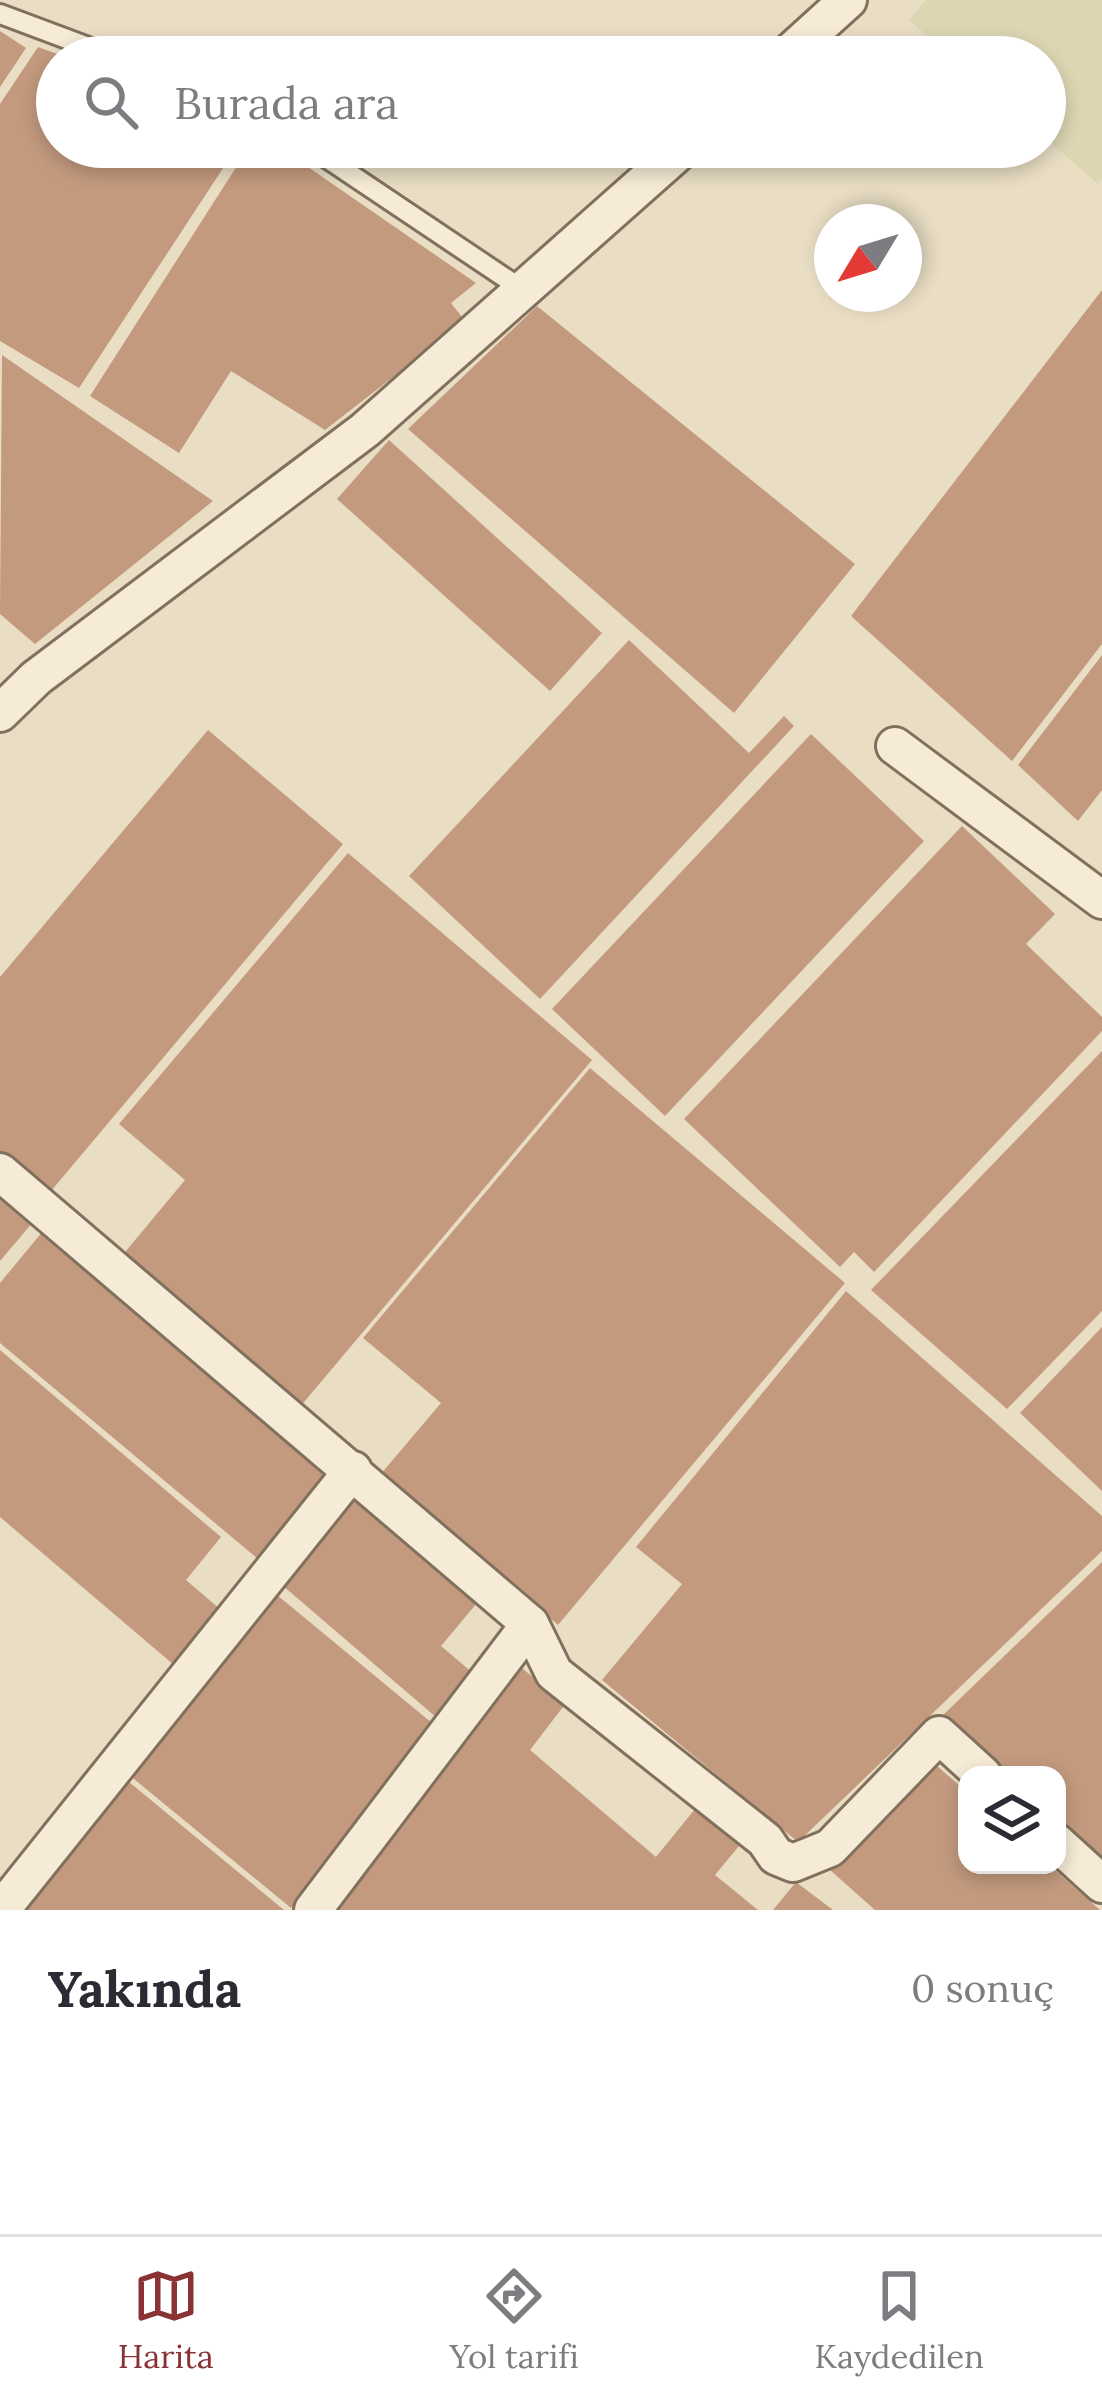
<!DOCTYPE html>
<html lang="tr">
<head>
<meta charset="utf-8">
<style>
	:root { --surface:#fff; --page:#f7f7f7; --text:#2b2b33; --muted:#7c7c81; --line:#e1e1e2; --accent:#893335 }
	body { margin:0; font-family:Lora,serif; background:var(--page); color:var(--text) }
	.controls { position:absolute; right:36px; bottom:36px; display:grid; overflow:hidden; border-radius:24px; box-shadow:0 6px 18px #0003 }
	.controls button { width:108px; height:108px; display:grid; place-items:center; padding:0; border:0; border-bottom:3px solid var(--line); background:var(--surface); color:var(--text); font:60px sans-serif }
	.compass { position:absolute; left:814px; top:204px; width:108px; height:108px; border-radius:50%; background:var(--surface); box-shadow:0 6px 18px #0003; rotate:232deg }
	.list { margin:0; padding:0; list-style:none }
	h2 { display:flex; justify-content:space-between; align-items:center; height:156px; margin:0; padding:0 48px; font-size:51px }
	h2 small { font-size:39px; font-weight:400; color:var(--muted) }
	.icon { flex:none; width:66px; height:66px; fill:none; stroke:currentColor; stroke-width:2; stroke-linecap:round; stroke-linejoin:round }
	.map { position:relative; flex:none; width:1102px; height:1910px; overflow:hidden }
	.search { position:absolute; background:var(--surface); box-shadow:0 6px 18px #0003; left:36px; right:36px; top:36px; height:132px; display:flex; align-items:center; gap:30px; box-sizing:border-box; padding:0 42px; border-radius:66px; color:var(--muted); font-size:45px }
	.sheet { height:324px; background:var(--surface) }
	nav { display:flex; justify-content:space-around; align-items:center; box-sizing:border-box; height:168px; border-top:3px solid var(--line); background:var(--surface); font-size:33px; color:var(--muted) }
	nav a { display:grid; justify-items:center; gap:6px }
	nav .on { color:var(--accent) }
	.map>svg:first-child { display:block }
</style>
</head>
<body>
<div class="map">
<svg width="1102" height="1910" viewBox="0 0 1102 1910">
	<rect width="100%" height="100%" fill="#e9ddc4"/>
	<!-- farmland -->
	<path fill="#ddd6b3" d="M926,0h176v179l-4,5 -53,-46v-81h-93l-43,-37z"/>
	<!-- building -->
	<g fill="#c39a7e">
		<path d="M0,31l26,17 -26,39z"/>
		<path d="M38,47l19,7v93h159l15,9 -152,232 -79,-47v-237z"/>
		<path d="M249,147h30l197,136 -25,20 14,18 -140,109 -94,-59 -52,82 -89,-57z"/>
		<path d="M1102,290v354l-90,117 -161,-145z"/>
		<path d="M537,306l318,258 -121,149 -326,-284z"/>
		<path d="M2,355l211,146 -178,143 -35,-30z"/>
		<path d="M389,440l213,193 -52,58 -213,-192z"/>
		<path d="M629,640l120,113 35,-37 10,10 -254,273 -131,-123z"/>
		<path d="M1102,655v135l-24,31 -60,-56z"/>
		<path d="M208,730l135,114 -297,353 -46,-39v-181z"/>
		<path d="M811,734l113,107 -259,275 -113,-107z"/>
		<path d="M962,826l93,88 -29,30 76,73v14l-228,241 -20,-20 -14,15 -156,-148z"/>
		<path d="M348,853l244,207 -293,348 -178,-151 64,-77 -66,-56z"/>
		<path d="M1102,1051v260l-95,98 -136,-119z"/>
		<path d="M590,1068l255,215 -287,342 -178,-150 61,-72 -78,-65z"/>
		<path d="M0,1193l33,29 -33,39z"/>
		<path d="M43,1231l288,241 -73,87 -258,-216v-60z"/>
		<path d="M846,1291l256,225v35l-304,291 -196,-162 80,-96 -46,-37z"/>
		<path d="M1102,1327v164l-82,-78z"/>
		<path d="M0,1350l221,187 -35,43 35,30 -47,55 -174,-148z"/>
		<path d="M349,1493l128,110 -36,43 33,28 -37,44 -162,-139z"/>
		<path d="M1102,1562v298l-45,-40v-45h-51l-64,-59z"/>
		<path d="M271,1590l167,138 -147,180 -168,-138z"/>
		<path d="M514,1662l52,41 -36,47 126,107 39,-48 44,37 -24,29 43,35h-433z"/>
		<path d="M936,1765l31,27v73h82l51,45h-225l-45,-40z"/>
		<path d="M123,1777l161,133h-270z"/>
		<path d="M796,1882l37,28h-60z"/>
	</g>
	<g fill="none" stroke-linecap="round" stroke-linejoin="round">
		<defs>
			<g id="lane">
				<path d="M0,14l115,43"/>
				<path d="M310,147l213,143"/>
			</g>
			<g id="street">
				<path d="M785,57l63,-57"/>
				<path d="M0,713l36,-35 329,-248 319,-283"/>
				<path d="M895,746l207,154"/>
				<path d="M0,1172l530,452 24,49 211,167 11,16 17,7 37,-15 109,-113 44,40"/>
				<path d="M1057,1843l45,41"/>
				<path d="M1,1910l352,-440"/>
				<path d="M313,1910l217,-286"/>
			</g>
		</defs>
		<!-- lane casing -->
		<use href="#lane" stroke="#81705d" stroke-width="24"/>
		<!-- street casing -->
		<use href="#street" stroke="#81705d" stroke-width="42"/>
		<!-- lane -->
		<use href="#lane" stroke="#f5ebd6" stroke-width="18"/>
		<!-- street -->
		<use href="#street" stroke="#f5ebd6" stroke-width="36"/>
	</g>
</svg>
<div class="controls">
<button><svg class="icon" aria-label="layers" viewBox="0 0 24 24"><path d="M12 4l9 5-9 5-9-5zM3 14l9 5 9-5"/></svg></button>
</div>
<svg class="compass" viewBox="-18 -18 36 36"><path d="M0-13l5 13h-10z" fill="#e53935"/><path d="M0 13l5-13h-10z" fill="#7c7c81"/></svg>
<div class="search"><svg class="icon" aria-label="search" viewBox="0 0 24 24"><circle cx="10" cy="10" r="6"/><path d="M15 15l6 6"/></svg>Burada ara</div>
</div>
<section class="sheet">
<h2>Yakında<small>0 sonuç</small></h2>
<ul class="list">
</ul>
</section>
<nav>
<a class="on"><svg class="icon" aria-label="map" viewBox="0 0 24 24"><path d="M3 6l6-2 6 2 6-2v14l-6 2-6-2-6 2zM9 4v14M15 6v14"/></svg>Harita</a>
<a><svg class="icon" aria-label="directions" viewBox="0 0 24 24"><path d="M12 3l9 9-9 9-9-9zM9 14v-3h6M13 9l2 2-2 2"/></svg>Yol tarifi</a>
<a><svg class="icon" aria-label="saved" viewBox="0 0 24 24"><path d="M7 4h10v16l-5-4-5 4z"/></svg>Kaydedilen</a>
</nav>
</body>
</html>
